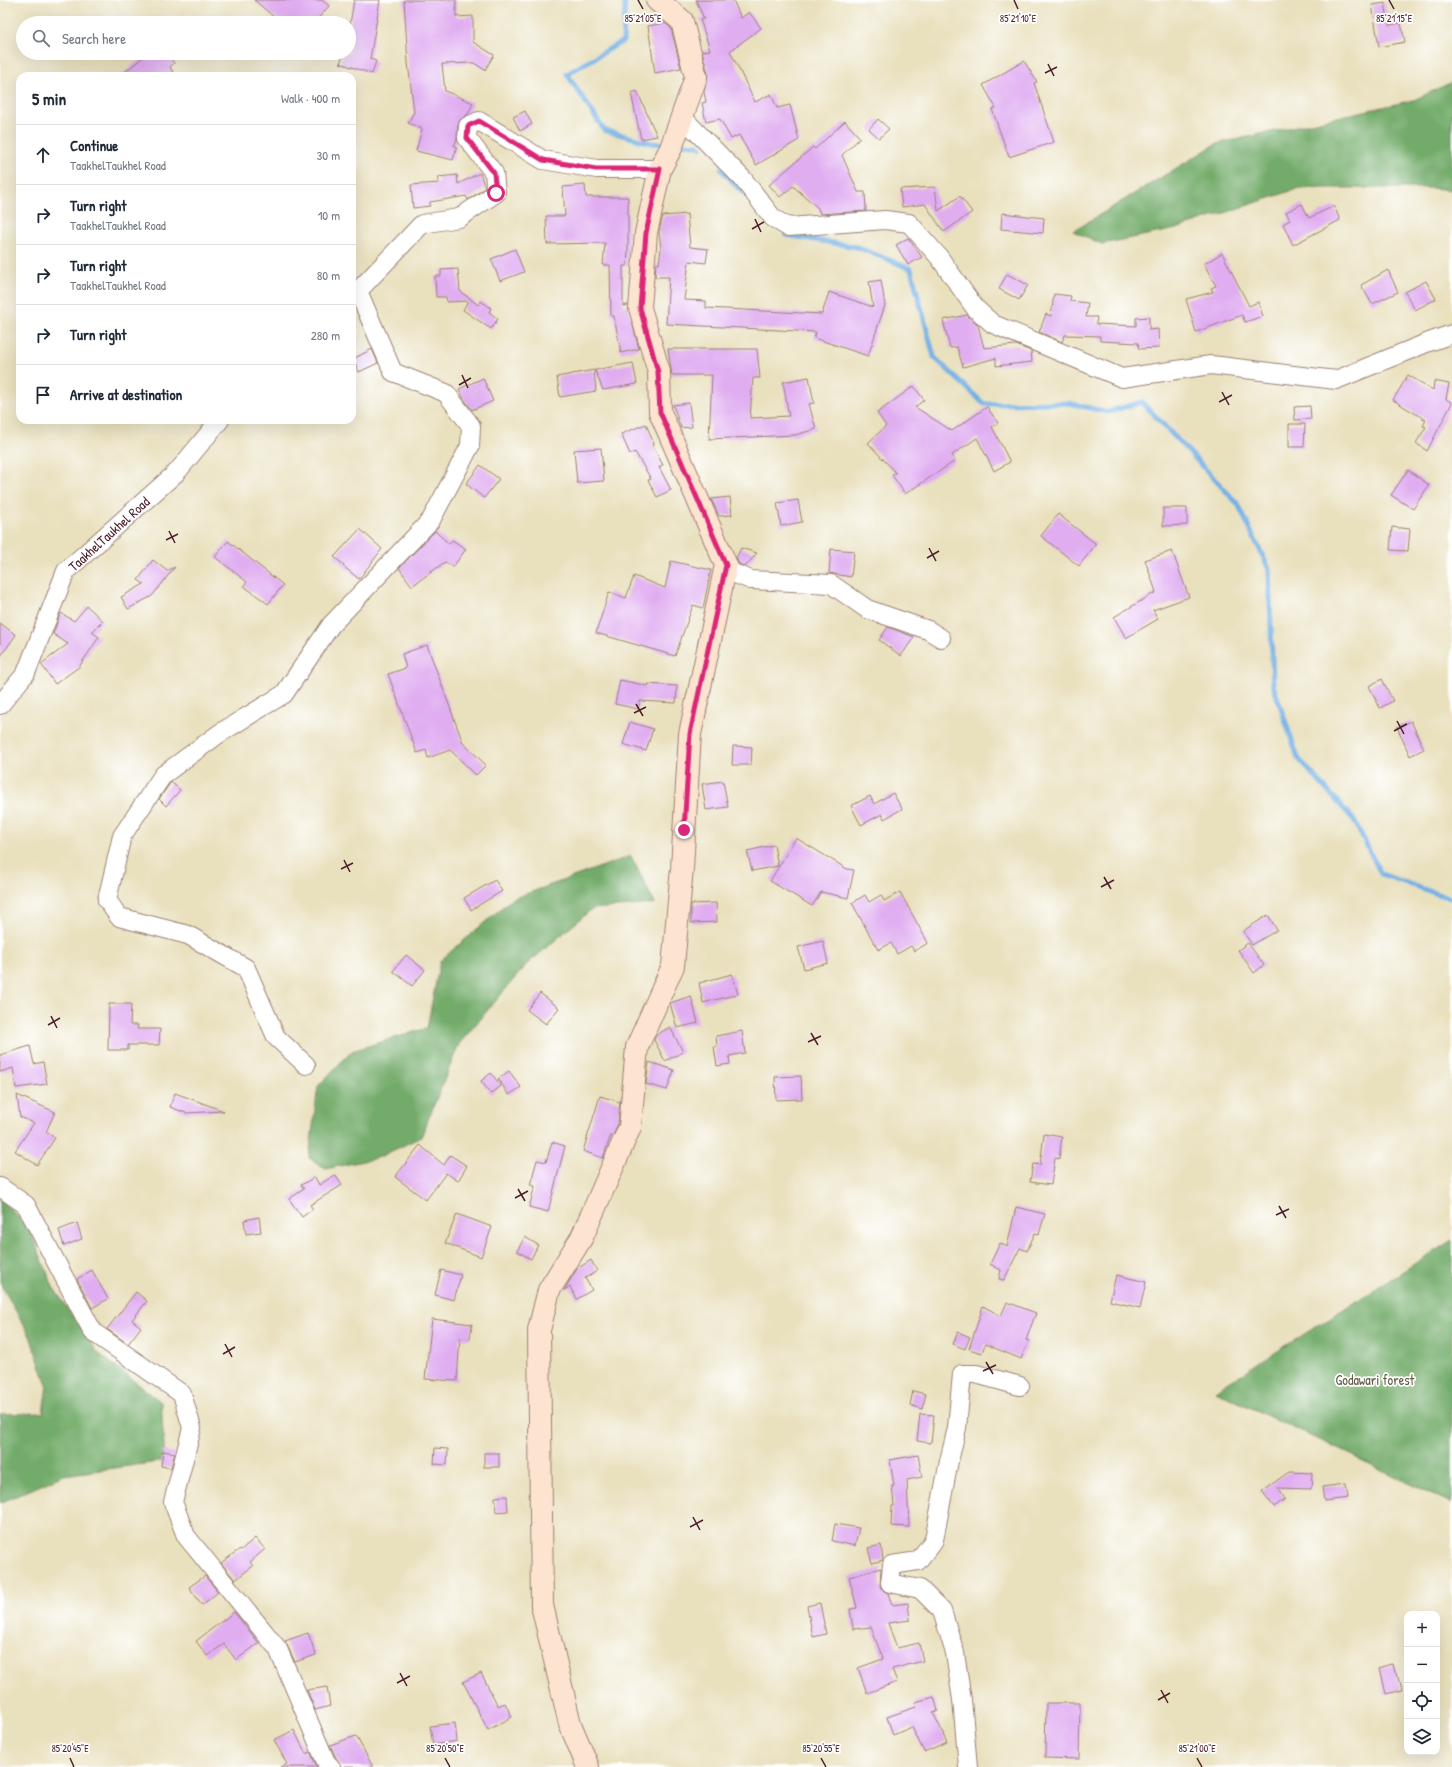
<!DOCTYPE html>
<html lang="en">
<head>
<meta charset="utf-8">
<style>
	:root { --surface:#fff; --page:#f6f6f7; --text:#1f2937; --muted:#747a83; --line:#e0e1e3 }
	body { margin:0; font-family:"Patrick Hand",sans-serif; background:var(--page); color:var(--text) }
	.controls { position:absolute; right:12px; bottom:12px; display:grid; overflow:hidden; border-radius:8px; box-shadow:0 4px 16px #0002 }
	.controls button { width:36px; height:36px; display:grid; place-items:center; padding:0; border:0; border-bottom:1px solid var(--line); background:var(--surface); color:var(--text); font:20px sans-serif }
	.stop { position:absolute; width:12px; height:12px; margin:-9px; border:3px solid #db2777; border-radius:50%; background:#fff }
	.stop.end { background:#db2777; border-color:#fff; box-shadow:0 1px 4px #0008 }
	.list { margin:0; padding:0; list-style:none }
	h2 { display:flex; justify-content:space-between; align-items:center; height:52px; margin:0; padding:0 16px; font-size:17px }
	h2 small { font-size:13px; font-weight:400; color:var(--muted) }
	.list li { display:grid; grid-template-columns:26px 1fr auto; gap:12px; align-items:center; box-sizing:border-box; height:60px; padding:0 16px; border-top:1px solid var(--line) }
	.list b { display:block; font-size:15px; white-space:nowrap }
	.list p { margin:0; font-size:13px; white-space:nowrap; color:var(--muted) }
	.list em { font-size:13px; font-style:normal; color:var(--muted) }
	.icon { flex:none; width:22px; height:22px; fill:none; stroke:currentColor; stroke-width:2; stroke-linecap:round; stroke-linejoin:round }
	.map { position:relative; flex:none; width:1452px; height:1767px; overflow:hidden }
	.search { position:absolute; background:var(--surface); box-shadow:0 4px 16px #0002; left:16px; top:16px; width:340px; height:44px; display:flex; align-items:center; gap:10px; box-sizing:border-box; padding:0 14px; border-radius:22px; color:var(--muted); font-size:15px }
	.panel { position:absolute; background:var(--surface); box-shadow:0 4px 16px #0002; left:16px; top:72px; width:340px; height:352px; border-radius:12px }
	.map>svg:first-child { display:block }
</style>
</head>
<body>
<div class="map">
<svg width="1452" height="1767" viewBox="0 0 1452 1767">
	<rect width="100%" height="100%" fill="#fff"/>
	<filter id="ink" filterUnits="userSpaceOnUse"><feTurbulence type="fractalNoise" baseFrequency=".025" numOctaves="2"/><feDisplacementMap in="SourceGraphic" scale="8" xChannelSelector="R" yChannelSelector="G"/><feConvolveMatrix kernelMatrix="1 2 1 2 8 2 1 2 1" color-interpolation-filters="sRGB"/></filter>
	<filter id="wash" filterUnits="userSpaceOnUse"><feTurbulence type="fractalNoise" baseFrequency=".012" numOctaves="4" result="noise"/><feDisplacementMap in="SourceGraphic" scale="16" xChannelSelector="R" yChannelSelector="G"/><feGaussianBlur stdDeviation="0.9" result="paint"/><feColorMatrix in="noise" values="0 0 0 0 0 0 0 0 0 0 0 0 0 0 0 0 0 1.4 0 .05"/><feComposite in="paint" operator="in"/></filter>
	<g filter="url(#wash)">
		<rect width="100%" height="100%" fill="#e9e0bd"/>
		<!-- forest -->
		<g fill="#73ac6a" stroke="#5e664a">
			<path d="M1452,82v108l-20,-2h-132l-124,41 -74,15 -29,-13 143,-87 198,-44z"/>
			<path d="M631,856l24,48 -63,5 -66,56 -67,79 -38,93 -44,21 -52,11 -16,-11 9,-72 34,-35 75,-23 13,-67 72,-62z"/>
			<path d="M0,1198l30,32 23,57 44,65 64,50 4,59 -101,14 -64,28v-89l43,-1 4,-28 -17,-49 -30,-53z"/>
			<path d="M1452,1240v263l-237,-112z"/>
		</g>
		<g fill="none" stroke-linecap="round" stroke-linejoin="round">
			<!-- stream -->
			<g stroke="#73b0e5" stroke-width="5">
				<path d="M625,0l-2,41 -56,33 37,56 47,13 17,1"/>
				<path d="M678,144l20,1 3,3"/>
				<path d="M721,169l22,24"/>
				<path d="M786,235l71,12 54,22 23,88 50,47 84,-1 40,9 34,-10 96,102 31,65 4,116 25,73 56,62 27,54 68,24"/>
			</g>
		</g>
		<g id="blocks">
			<!-- building -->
			<g fill="#e0adf1">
				<path d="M254,0h68l7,6 -15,17h-33z"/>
				<path d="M354,0h26l-10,59 6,2 -4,13 -32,-11 4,-10h5v-23z"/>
				<path d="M404,0h52v17l17,-1v26l21,13 -9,15 -11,-7 -32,1 3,27 28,12 -5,11 -8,6 -2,5 -1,14 -3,7h3l-4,14 -37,-9 6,-22 -14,-6 6,-11 -6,-49z"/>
				<path d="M696,0h37l8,18 8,-6 12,16 -31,23 25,51 16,-8 6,14 13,-3 9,35 -43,25 -17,-30 -8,4 -11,-20 -14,3 -4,-19 4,-1 -2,-10 4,-18 -6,-23 8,-1 -10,-31h4z"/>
				<path d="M1385,3l4,22 12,-2 4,19 -26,5 -7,-42z"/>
				<path d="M665,23l6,5 10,40 -26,5 -7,-47z"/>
				<path d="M148,53h18l8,10 -4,4 5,9h-55z"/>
				<path d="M1024,61l13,21 -3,1 20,59 -45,15 -17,-48 4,-1 -13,-23z"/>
				<path d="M637,91l20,45 -16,3 -10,-46z"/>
				<path d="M525,111l7,13 -12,7 -7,-14z"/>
				<path d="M878,119l11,10 -10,9 -10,-9z"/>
				<path d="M845,121l15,17 -18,17 16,37h7l1,19 -46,3 -2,-6 -25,-22 -13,11 -11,-12 44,-38 2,2z"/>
				<path d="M480,173l5,15 -17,12 -2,-4 -36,6v4l-17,2 -2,-23 28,-2 -1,-6 19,-2 1,9z"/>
				<path d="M585,185l1,12h42v54l-1,15h-4v40l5,-1 11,44 -18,4 -7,-37h-3l-1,-51h-7l2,-22 -58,1 -1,-28h19l-2,-29z"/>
				<path d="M935,187l3,24 22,-15 12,16 -28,20 -19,-28 -23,3 -2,-18z"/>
				<path d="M1302,204l7,14 25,-12 6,14 -47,25 -10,-21 7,-4 -4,-8z"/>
				<path d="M1002,213l42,5 -1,15 -42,-4z"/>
				<path d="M687,214l3,33 18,2 -2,14 -17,-2 -5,39 22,1v7l116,6 7,-22 44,15 -4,-25 12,-2 4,25 -17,51 -54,-18 2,-6 -150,-8 3,-47h-14l1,-13h3l2,-16 -2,-17 4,-15z"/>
				<path d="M908,238l14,19 -14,8 -12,-20z"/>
				<path d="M515,249l9,23 -24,9 -9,-22z"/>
				<path d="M1222,253l27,53 9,-4 5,14 -18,6 -3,-7 -46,17 -10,-33 27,-7 -2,-4 5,-2 -12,-22z"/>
				<path d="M458,269l2,22 18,14 3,-4 10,7 -2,4 9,7 -7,10 -28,-19 5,-9 -21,1 -1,-5h-10l-1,-21h6v-6z"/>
				<path d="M1388,270l10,22 -26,12 -11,-19z"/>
				<path d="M1007,274l21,11 -9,15 -20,-11z"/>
				<path d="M1426,281l10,18 -21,11 -10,-18z"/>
				<path d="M1054,294l17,2 -1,5 18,2 -2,14h11l-1,7 40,2v-8l13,-1v13l9,-1 1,19 -20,1 -1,-6 -38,-2v-5l-35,-1 -3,7 -23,-10 7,-18 5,2z"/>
				<path d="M967,315l11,10 6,23 32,-3 15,6 1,11 -36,4v-8l-33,9 -6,-20 -7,1 -7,-28z"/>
				<path d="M372,349l6,14 -19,9 -6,-13z"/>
				<path d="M668,349h89l3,29h-7l-3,40 39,-2 -6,-34 26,-5 5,26 -5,1 7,25 -21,6 -86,4 3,-64h-40z"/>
				<path d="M633,363l4,21 -34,6 -8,-20z"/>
				<path d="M594,370l2,21 -36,6 -3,-20z"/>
				<path d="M1408,375l25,15 1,-9 15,3 -3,15 6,4 -25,48 -11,-8 10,-16 -3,-1 3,-6 -33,-20z"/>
				<path d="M483,378l10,23 -21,9 -8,-11 -5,-10z"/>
				<path d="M914,386l10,14 -9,7 37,24 35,-24 11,16 -6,4 18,35 -16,9 -17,-33 -25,17 3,6 -50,33 -13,-19 4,-2 -28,-30 18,-17 -9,-13z"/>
				<path d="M689,403l3,24 -11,1 -8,-23z"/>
				<path d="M1310,406l1,13 -16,1 -1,-13z"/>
				<path d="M646,424l8,20 -2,1 11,20 -4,2 12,23 -14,7 -9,-17 3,-1 -16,-27 -5,2 -9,-20z"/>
				<path d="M1289,424h16l-1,23h-15z"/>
				<path d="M601,448l3,33 -27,2 -3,-33z"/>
				<path d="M480,465l19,14 -15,19 -18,-14z"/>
				<path d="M1408,470l21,15 -16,24 -22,-14z"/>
				<path d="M730,497l2,18 -13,1 -8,-17z"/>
				<path d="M798,500l4,22 -21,4 -4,-23z"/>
				<path d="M1163,508h24v17l-24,1z"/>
				<path d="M1058,514l38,30 -17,22 -38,-30z"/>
				<path d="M1392,527l18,2 -2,22 -18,-1z"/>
				<path d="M360,529l22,20 -23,30 -16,-13 1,-1 -10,-8z"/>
				<path d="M435,531l14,13 3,-4 14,9 -13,18 -8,-5 -33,24 -13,-18z"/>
				<path d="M228,541l55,44 -15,19 -24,-18 3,-4 -32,-25z"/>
				<path d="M741,548l16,5 -12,14 -6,-3 -3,-6z"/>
				<path d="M831,549l23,2 -3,26 -22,-4z"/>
				<path d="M1172,551l17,46 -36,13 5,9 -32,19 -12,-21 42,-25 -11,-32z"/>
				<path d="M153,560l14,11 8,-4 -23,29 -24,13 -7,-12 23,-13 -6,-4z"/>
				<path d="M671,561l40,9 -8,38 -10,-3 -18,51 -79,-23 13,-41 17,6 8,-22 31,12z"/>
				<path d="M87,606l16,15 -11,11 7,5 -20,30 -24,17 -14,-20 27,-20 -15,-10 7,-19 1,-2 13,8z"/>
				<path d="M0,623l16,12 -16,22z"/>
				<path d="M888,627l26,10 -13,19 -22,-16z"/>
				<path d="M427,645l36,98 23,22 -10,10 -26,-25 -22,8 -2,-8 -9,3 -29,-79 18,-6 -4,-14z"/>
				<path d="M1382,679l11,22 -13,7 -11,-22z"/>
				<path d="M620,680l28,6v-2l29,2 -1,17 -36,-2 -2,8 -23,-5z"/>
				<path d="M1411,721l13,28 -14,7 -13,-29z"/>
				<path d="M630,722l23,7 -7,22 -23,-7z"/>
				<path d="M733,746l19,1 -1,18h-19z"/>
				<path d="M723,781l5,26 -22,3 -4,-26z"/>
				<path d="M171,782l9,8 -14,16 -7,-7z"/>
				<path d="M893,793l9,16 -18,10 -2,-5 -21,11 -10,-19 19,-10 4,8z"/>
				<path d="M796,838l51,31 7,1 -6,28 -27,-6 -9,14 -42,-25z"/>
				<path d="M774,845l4,21 -26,5 -5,-20z"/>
				<path d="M495,880l7,11 -31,19 -7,-12z"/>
				<path d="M900,892l28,51 -14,8 -3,-5 -14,8 -6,-11 -13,7 -26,-47 13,-8 4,7 12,-7 3,6z"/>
				<path d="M716,903l1,19 -26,1v-19z"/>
				<path d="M1268,915l9,15 -25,15 -9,-14z"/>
				<path d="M823,941l5,22 -24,6 -6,-22z"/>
				<path d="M1248,943l16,22 -10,8 -16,-23z"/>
				<path d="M406,955l19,15 -13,16 -19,-15z"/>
				<path d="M732,974l6,20 -35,9 -4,-20z"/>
				<path d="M540,993l19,15 -13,16 -19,-14z"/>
				<path d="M691,996l7,27 -21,5 -7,-25z"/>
				<path d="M109,1004h22l-1,21h8l-1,4h23l-1,16h-31v5h-20z"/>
				<path d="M670,1027l13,25 -18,9 -11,-21 2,-5z"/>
				<path d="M742,1031l3,22 -16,3 1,8 -13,2 -3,-19 3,-1 -1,-10z"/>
				<path d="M30,1046l4,18 9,-2 4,22 -31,4 -3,-20 -13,4v-17z"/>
				<path d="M649,1062l25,8 -7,20 -21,-6z"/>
				<path d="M509,1071l12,16 -12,8 -11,-16z"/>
				<path d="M491,1073l10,13 -10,8 -10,-13z"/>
				<path d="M801,1076l1,23 -26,1 -1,-23z"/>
				<path d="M175,1093l49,18 -38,2 -16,-6z"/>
				<path d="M17,1095l38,17 -9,20 9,6 -18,27 -22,-14 19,-28 -14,-6z"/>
				<path d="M600,1096l20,6 -2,22 -5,12 -2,-1 -8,23 -20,-7z"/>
				<path d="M1044,1134l18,3 -3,22 -4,-1 -4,27 -21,-3 3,-18 7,1z"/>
				<path d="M552,1142l13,4 -17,66 -19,-5 6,-21 -5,-1 7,-25 9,2z"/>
				<path d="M420,1145l24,20 6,-10 17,11 -9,15 -12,-8 -20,27 -31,-23z"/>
				<path d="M335,1175l7,10 -32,20 3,4 -11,8 -13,-18 15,-10 -3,-4 14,-8 4,8z"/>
				<path d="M1016,1207l29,7 -6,20 -4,-1 -8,18 -7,-3 -16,32 -5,-1 2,-9 -11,-6 10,-21 7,4z"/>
				<path d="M457,1214l35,13 -11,30 -36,-14z"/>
				<path d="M259,1217l2,15 -15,2 -2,-14z"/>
				<path d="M77,1223l5,16 -18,7 -5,-16z"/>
				<path d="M525,1237l13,8 -7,14 -14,-8z"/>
				<path d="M591,1260l6,11 -12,7 7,12 -15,9 -7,-12 -6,3 13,-21z"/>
				<path d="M92,1270l16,29 -16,9 -15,-29z"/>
				<path d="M441,1270l20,5 -7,25 -19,-5z"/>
				<path d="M1116,1275l30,7 -6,26 -30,-7z"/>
				<path d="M136,1292l11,9 -15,19 9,7 -13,17 -21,-15z"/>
				<path d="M1007,1302l29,11 -10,27 3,1 -8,18 -36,-15 -3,9 -13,-4 14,-43 18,10z"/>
				<path d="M432,1319l40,5 -2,15 -10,-1 -3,43 -32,-2z"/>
				<path d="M958,1332l12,5 -5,12 -12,-5z"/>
				<path d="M913,1391l13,3 -4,15 -12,-4z"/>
				<path d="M920,1414l14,1 -3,28 -14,-2z"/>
				<path d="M435,1448l13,1 -1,16 -13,-1z"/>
				<path d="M163,1451l12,2 -4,15 -10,-2z"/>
				<rect x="484" y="1453" width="15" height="14"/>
				<path d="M918,1455l4,22 -15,3 2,47 -18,-1 1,-20h2l-2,-20h2l-4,-26z"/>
				<path d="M1289,1472l23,1 -1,16 -33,-1 7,11 -11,8 -12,-16z"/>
				<path d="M1346,1484l2,14 -24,3 -2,-14z"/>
				<path d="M507,1496l1,15 -12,1 -1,-15z"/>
				<path d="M835,1524l24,4 -4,18 -23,-5z"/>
				<path d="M255,1538l10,11 -15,13 3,4 -18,14 -14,-17 19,-14 1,1z"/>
				<path d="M881,1545l2,15 -11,3 -4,-15z"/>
				<path d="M881,1568l-1,19 4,4 4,2 4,12 16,-2 2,17 -22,3 9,25 22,-5 4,18 -31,8 5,13 -30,11 -9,-25 25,-9 -12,-32 -18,2 -3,-20 7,-1 -8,-31z"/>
				<path d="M205,1576l13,16 -16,13 -13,-18z"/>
				<path d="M820,1603l6,31 -13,3 -6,-31z"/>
				<path d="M234,1612l25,31 -23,17 -12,-16 -17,12 -11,-15z"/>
				<path d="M308,1633l8,22 -21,7 -10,-21z"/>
				<path d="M1395,1664l6,26 -16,4 -6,-26z"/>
				<path d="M481,1673l17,33 7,-3 7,14 -24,13 -25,-48z"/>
				<path d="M327,1687l3,19 -15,4 -8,-20z"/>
				<path d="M934,1697l4,14 -5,1 14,30 -23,10 -12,-25 -19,8 -6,-18 29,-10 -1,-5z"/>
				<path d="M1046,1703h34l-1,56 -34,-1z"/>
				<path d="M455,1723l2,18 -24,4 -3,-19z"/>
				<path d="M294,1730l12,24 4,-2 7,15h-36l6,-3 -13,-24z"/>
				<path d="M356,1736l17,31h-32l-6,-11 -5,-11z"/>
			</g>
		</g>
	</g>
	<g filter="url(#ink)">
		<use href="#blocks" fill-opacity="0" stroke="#9a8074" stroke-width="1"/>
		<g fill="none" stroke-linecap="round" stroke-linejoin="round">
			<defs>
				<g id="street">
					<path d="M682,117l61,62 30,39 15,9 97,-7 24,3 30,34 36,51 18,16 129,54 89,-13 125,15 93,-38 23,-8"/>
					<path d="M352,293l6,-2 64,-67 37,-6 37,-25 -2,-20 -27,-35 1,-12 11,-5 64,39 54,9h63"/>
					<path d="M726,565l7,8 18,7 80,4 36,25 61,21 13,8"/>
					<path d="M0,705l26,-32 40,-102 111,-99 43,-52"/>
					<path d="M306,1065l-30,-28 -30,-69 -58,-33 -69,-18 -12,-17 15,-64 41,-61 57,-42 64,-39 47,-69 100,-105 39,-74 1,-20 -25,-33 -53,-21 -35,-81"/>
					<path d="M0,1187l26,18 67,127 89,62 10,34 -19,74 13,34 92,113 48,113 5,5"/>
					<path d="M968,1767l-6,-67 -7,-47 -13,-42 -22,-22 -30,-6 2,-18 26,-4 16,-21 15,-79 8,-33 5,-54h14l44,12"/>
				</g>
				<path id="secondary" d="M588,1767l-18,-43 -28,-119 -3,-275 10,-40 33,-53 48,-110 7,-80 36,-81 9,-98 8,-134 36,-169 -66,-153 -1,-40 -19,-64 6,-75 14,-64 11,-21 25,-71 -14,-56 -25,-21"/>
			</defs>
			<!-- street casing -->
			<use href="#street" stroke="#9a8074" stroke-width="20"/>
			<!-- secondary casing -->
			<use href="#secondary" stroke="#9a8074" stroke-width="24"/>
			<!-- street -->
			<use href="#street" stroke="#fff" stroke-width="18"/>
			<!-- secondary -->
			<use href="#secondary" stroke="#fde4d1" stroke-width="22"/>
		</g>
	</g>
	<g fill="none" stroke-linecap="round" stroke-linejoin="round" filter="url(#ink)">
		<!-- route -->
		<path stroke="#db2777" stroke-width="5" d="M496,193l-2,-20 -27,-35 1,-12 11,-5 64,39 53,9h64l-14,64 -6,75 18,64 2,40 66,153 -36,169 -6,96"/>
	</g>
	<!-- ticks -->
	<path fill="none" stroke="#4a1f2b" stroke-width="1.5" d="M638,0l5,9M1014,0l4,9M1389,0l5,9M1048,64l6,12M1045,73l12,-6M755,219l6,13M752,229l12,-7M462,375l6,13M459,385l12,-7M1222,392l7,13M1219,402l13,-7M169,531l6,12M166,540l12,-6M929,548l7,13M927,558l12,-7M636,704l7,12M634,713l12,-6M1397,721l7,13M1394,731l13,-7M344,860l6,12M341,869l12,-6M1104,877l7,12M1101,887l13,-7M51,1016l6,12M48,1025l12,-7M811,1033l7,12M808,1042l13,-6M518,1189l7,12M515,1198l13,-7M1279,1206l7,12M1276,1215l13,-6M225,1344l7,13M223,1354l12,-7M986,1362l7,12M983,1371l13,-6M693,1517l7,13M690,1527l13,-7M400,1673l7,13M397,1683l13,-7M1161,1690l7,13M1158,1700l12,-7M70,1758l4,9M445,1758l5,9M821,1758l5,9M1197,1758l5,9"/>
	<g text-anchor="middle" stroke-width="3.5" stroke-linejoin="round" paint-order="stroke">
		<!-- street labels -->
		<g font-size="14" fill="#4a1f2b" stroke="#fff">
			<text transform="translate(109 534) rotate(-42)" y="5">TaakhelTaukhel Road</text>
		</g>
		<!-- park labels -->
		<g font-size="14" fill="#625a47" stroke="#fff">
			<text x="1375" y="1385">Godawari forest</text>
		</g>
	</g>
	<g font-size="10" text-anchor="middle" fill="#4a1f2b" stroke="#fff" stroke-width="3.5" stroke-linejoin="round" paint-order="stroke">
		<text x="1394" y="22">85°21'15"E</text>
		<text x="643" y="22">85°21'05"E</text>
		<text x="1018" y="22">85°21'10"E</text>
		<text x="70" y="1752">85°20'45"E</text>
		<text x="445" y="1752">85°20'50"E</text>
		<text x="821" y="1752">85°20'55"E</text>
		<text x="1197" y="1752">85°21'00"E</text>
	</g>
</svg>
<div class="controls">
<button>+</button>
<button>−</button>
<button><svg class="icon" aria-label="locate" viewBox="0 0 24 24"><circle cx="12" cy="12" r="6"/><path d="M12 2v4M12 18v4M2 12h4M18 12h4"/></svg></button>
<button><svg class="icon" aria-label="layers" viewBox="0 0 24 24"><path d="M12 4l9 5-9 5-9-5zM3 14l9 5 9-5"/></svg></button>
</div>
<div class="stop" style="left:496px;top:193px"></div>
<div class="stop end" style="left:684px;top:830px"></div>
<div class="search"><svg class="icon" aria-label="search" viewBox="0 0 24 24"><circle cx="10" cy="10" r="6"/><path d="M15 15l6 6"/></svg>Search here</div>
<section class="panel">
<h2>5 min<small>Walk · 400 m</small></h2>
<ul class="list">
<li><svg class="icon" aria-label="ahead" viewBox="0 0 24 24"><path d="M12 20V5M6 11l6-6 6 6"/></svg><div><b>Continue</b><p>TaakhelTaukhel Road</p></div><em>30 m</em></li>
<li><svg class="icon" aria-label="right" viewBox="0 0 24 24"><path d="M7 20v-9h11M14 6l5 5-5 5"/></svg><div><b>Turn right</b><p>TaakhelTaukhel Road</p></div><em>10 m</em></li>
<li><svg class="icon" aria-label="right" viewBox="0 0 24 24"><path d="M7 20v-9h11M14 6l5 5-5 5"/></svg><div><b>Turn right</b><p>TaakhelTaukhel Road</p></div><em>80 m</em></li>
<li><svg class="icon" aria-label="right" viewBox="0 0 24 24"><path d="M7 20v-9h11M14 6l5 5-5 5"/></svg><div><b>Turn right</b></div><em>280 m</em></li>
<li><svg class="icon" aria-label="arrive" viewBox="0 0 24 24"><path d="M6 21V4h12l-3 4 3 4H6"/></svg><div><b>Arrive at destination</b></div></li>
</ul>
</section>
</div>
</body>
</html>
